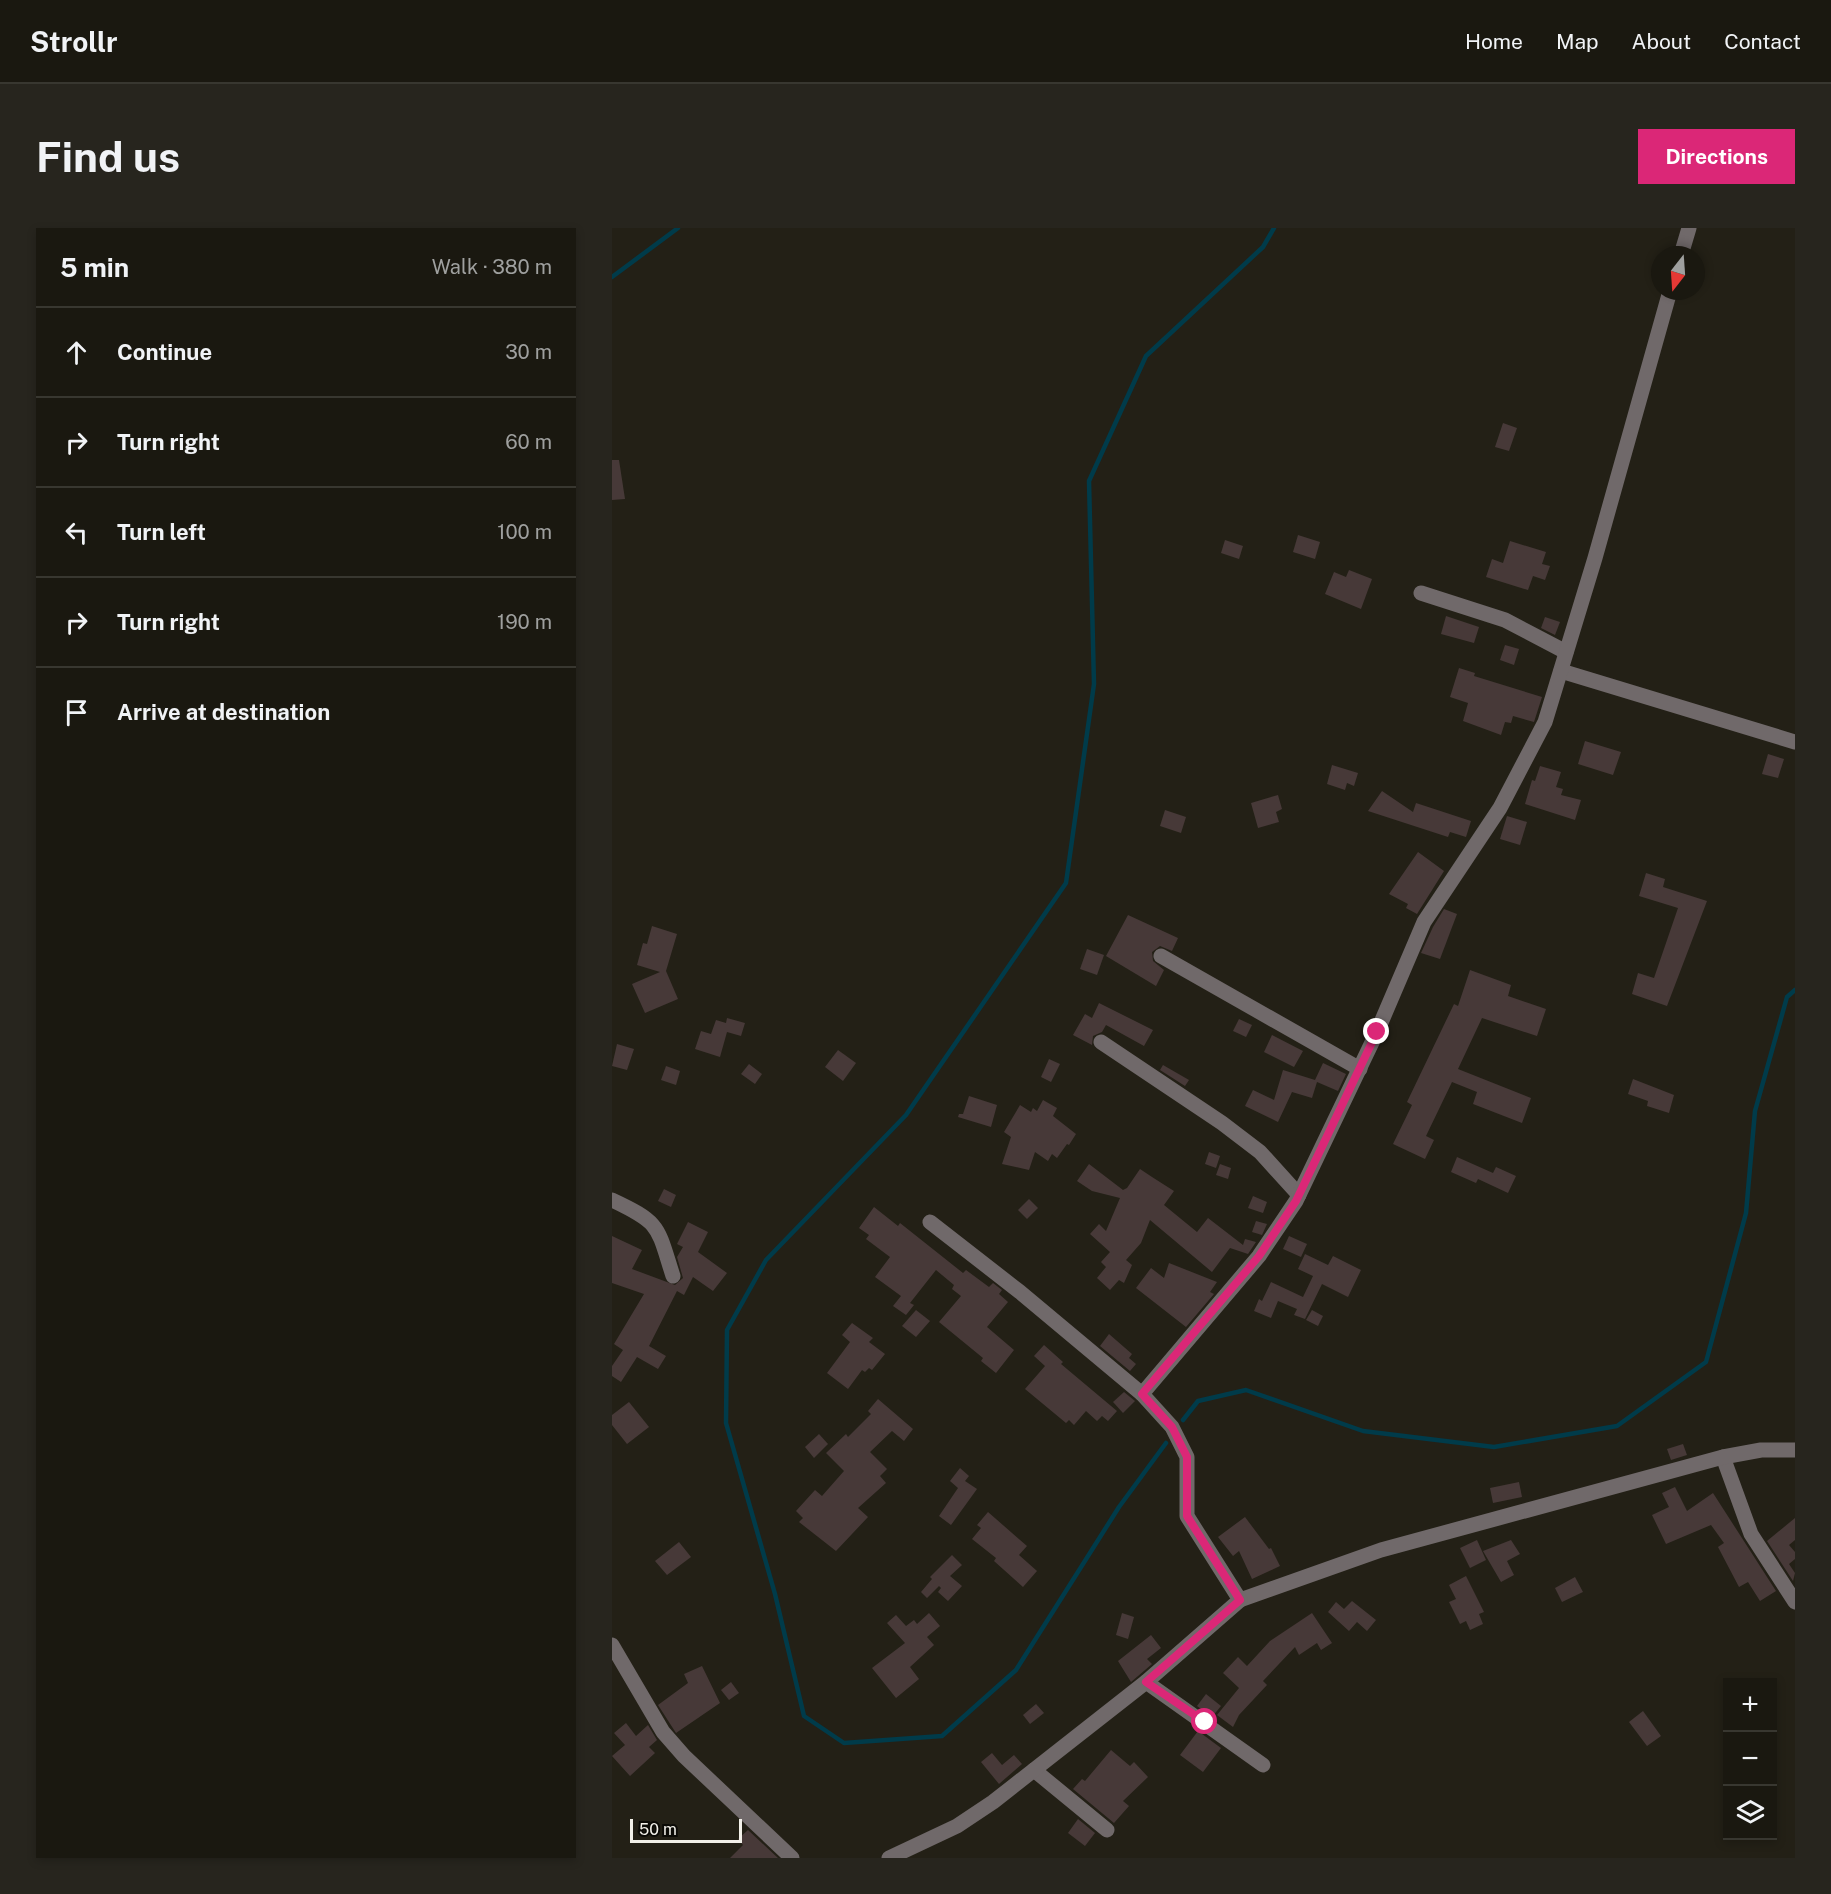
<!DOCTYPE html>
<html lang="en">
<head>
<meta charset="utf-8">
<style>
	:root { --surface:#1a1810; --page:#27251e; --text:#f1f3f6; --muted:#9fa09f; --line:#383730; --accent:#db2777 }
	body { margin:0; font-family:"Public Sans",sans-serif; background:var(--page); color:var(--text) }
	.controls { position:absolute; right:18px; bottom:18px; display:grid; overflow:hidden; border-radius:0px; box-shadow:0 3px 9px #0003 }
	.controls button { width:54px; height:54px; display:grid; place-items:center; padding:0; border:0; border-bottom:2px solid var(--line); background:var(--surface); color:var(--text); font:30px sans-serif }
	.compass { position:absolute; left:1039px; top:18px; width:54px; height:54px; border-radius:50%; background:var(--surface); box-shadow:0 3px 9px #0003; rotate:197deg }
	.scale { position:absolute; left:18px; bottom:15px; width:112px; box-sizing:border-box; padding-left:6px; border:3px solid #f2f0e9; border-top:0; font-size:16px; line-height:21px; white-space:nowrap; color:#f2f0e9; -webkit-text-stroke:4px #0b0a06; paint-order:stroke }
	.stop { position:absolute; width:18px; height:18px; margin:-14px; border:4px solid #db2777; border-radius:50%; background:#fff }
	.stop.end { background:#db2777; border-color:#fff; box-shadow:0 2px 6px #0008 }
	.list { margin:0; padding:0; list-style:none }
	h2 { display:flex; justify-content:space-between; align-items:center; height:78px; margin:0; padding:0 24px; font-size:26px }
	h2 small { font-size:20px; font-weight:400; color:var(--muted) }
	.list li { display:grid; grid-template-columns:39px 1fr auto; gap:18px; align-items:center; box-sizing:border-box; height:90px; padding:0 24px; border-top:2px solid var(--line) }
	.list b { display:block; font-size:22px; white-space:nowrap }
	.list em { font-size:20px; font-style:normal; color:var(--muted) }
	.icon { flex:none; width:33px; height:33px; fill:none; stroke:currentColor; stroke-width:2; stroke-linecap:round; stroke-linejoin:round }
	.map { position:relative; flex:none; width:1183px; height:1630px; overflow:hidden; border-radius:0px }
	header { display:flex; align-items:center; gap:36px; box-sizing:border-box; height:84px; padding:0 30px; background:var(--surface); border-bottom:2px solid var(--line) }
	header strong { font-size:28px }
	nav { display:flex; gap:33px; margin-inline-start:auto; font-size:21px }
	.intro { display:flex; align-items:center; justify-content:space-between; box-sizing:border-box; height:144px; padding:0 36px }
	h1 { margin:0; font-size:42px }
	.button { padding:15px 27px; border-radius:0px; background:var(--accent); color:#fff; font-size:21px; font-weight:700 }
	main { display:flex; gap:36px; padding:0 36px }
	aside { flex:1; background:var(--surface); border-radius:0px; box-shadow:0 3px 9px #0003 }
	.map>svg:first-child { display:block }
</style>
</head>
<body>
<header>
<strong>Strollr</strong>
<nav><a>Home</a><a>Map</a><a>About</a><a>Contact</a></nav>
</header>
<div class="intro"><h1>Find us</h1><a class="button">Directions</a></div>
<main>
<aside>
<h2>5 min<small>Walk · 380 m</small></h2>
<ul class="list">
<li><svg class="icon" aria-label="ahead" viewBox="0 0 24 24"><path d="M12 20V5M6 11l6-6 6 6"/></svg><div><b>Continue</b></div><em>30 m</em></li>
<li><svg class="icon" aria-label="right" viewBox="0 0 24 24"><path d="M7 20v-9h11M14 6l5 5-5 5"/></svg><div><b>Turn right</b></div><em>60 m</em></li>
<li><svg class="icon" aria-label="left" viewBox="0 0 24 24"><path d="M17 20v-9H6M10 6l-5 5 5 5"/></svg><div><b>Turn left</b></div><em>100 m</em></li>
<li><svg class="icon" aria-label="right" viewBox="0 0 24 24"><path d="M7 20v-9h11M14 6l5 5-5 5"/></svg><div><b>Turn right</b></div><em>190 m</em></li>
<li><svg class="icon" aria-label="arrive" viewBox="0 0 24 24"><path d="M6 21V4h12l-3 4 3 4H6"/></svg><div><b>Arrive at destination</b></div></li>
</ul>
</aside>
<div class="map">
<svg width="1183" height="1630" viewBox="0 0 1183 1630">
	<rect width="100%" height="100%" fill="#232016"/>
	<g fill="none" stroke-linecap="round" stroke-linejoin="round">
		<!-- stream -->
		<g stroke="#003b4a" stroke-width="4.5">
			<path d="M0,49l66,-49"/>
			<path d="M571,1192l15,-19 48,-11 117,41 131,16 123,-21 89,-64 40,-149 9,-102 32,-114 8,-7"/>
			<path d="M554,1215l-47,64 -103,163 -74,66 -98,7 -40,-27 -29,-122 -49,-171 1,-93 39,-70 140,-145 160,-232 28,-199 -5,-203 57,-125 117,-109 11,-19"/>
		</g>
	</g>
	<!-- building -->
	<g fill="#473938">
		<path d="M891,195l14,5 -8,23 -14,-4z"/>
		<path d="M0,232h7l6,39 -13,1z"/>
		<path d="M686,307l22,7 -5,17 -22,-7z"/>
		<path d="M613,312l18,6 -4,13 -18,-6z"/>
		<path d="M898,313l36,11 -4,12 8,2 -5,14 -12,-4 -5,14 -42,-13 6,-18 11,4z"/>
		<path d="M737,342l23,9 -11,30 -36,-15 9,-22 12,5z"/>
		<path d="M834,388l33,11 -5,16 -33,-9z"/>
		<path d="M933,389l15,5 -5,13 -14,-7z"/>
		<path d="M893,417l14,4 -5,16 -14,-5z"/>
		<path d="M847,440l16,5 -1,3 68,21 -8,25 -21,-6 -2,7 -6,-1 -4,13 -38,-14 5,-18 -18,-6z"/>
		<path d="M973,513l36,11 -8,23 -35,-11z"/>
		<path d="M1156,526l16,5 -6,19 -16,-4z"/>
		<path d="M720,537l26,8 -4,13 -7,-3 -2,7 -18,-6z"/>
		<path d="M928,538l21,6 -5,15 7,2 -2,6 20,5 -6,20 -50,-16 7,-24 3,1z"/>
		<path d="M770,563l31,21 3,-9 55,18 -5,16 -16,-5 -2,5 -80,-26z"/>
		<path d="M666,567l4,14 -6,3 3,10 -21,6 -7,-25z"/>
		<path d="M553,582l21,7 -5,16 -21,-7z"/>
		<path d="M895,588l20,6 -7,23 -20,-6z"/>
		<path d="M806,624l26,19 -27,43 -11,-6 2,-4 -19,-10z"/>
		<path d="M1034,645l19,6 -2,8 44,14 -40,105 -35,-12 6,-21 16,5 24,-70 -39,-12z"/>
		<path d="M832,681l13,5 -17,45 -19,-6 12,-26z"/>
		<path d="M516,687l50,23 -6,13 -12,-5 -8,6 1,9 11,9 -8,16 -50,-30z"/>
		<path d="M40,698l25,8 -11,37 12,28 -33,14 -13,-29 28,-12 -23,-7 6,-22 4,1z"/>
		<path d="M475,721l17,6 -7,20 -17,-6z"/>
		<path d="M858,742l41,15 -3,11 38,13 -9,27 -55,-18 -24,51 73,29 -9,25 -49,-19 4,-12 -25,-10 -26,54 8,4 -9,19 -32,-15 19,-39 -5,-3 47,-98 4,2z"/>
		<path d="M487,775l54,27 -9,16 -38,-21 -4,7 -9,4 -1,9 -19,-10 12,-21 7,4z"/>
		<path d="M115,790l18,5 -4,13 -14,-4 -7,25 -25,-8 6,-18 10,3 5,-14 10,3z"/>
		<path d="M627,791l13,6 -6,12 -13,-6z"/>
		<path d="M660,807l31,16 -9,16 -30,-15z"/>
		<path d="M5,816l17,5 -7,21 -15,-4z"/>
		<path d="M226,822l18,13 -13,18 -18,-14z"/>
		<path d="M437,831l11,5 -9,18 -10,-5z"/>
		<path d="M711,835l23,11 -8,17 -21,-9 -5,16 -20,-6 -14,30 -33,-16 8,-16 21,10 9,-30 32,10z"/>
		<path d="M137,836l13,10 -7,10 -14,-10z"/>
		<path d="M551,837l26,15 -4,6 -25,-16z"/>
		<path d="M54,838l14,5 -4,14 -15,-5z"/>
		<path d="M1021,851l41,16 -5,18 -22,-7 1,-5 -20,-7z"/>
		<path d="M357,868l28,9 -6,22 -33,-10 1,-3h4z"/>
		<path d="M431,872l14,8 -4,8 23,18 -7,11 -2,-1 -10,14 -5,-4 -4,7 -13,-9 -6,18 -27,-6 9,-27 -7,-5 16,-27 11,7 2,-4 4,3z"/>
		<path d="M597,924l11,4 -4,12 -11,-4z"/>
		<path d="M845,929l36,16 3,-6 20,9 -8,17 -30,-14 -2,4 -25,-11z"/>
		<path d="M477,936l34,26 4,-2 13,-19 12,8 22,14 -10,14 33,27 11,-14 35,27 2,-6 11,3 -8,12 -18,-6 -18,24 -62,-52 -9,23 -15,17 6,5 -8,18 -5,-3 -9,10 -13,-12 9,-11 -5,-5 9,-10 -20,-18 9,-10 7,7 14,-33 -28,-7 -15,-10z"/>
		<path d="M608,936l11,4 -3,11 -12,-4z"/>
		<path d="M52,961l12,6 -5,12 -13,-6z"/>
		<path d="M641,968l14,6 -4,11 -15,-5z"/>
		<path d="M417,971l9,9 -11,11 -9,-9z"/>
		<path d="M262,979l24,19 2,-3 63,50 3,-3 23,17 4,-4 9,7 -3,4 9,8 -21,25 27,23 -18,23 -15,-12 2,-3 -44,-36 22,-26 -9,-7 2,-4 -18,-15 -26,33 4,2 -8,10 -13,-9 8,-10 -26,-19 15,-20 -24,-18 3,-4 -10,-7z"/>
		<path d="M644,993l11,3 -5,11 -10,-3z"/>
		<path d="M76,994l20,10 -10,20 29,21 -14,18 -20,-14 -9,18 -7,-4 -28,55 17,10 -8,13 -21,-12 -16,25 -9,-6v-10l11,-16 -9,-6 30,-50 -32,-11v-47l30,14 -10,19 43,16 8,-7 -6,-21 6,-10 -6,-3z"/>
		<path d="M677,1008l18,8 -6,13 -18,-8z"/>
		<path d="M693,1026l23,11 5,-9 28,14 -13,27 -26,-13 -17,35 -11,-4 3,-6 -19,-8 -7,17 -17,-7 5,-12 3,2 9,-19 32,15 10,-21 -15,-7z"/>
		<path d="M557,1035l48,19 -7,10 4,2 -28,33 -50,-39 15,-20 13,10z"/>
		<path d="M304,1082l14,11 -14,16 -14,-11z"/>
		<path d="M700,1082l11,6 -5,10 -12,-6z"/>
		<path d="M240,1095l21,15 -4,4 16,12 -13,16 -3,-2 -4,4 -3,-2 -14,19 -21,-16 23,-31 -8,-7z"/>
		<path d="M497,1106l23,20 -3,4 7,6 -6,7 -30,-25z"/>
		<path d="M432,1117l19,17 -2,2 56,47 -9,10 -6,-5 -5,5 -11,-10 -12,14 -5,-5 -3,3 -41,-34 20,-23 -11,-10z"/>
		<path d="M512,1164l11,9 -12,12 -10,-11z"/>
		<path d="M266,1171l35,30 -9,12 -12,-10 -22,21 17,17 -7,7 6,7 -28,25 10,9 -32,34 -37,-29 4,-4 -7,-7 19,-21 7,6 22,-25 -18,-18 20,-19 2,3 23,-23 -3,-3z"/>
		<path d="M17,1174l20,25 -22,17 -15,-19v-10z"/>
		<path d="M207,1206l9,10 -14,14 -9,-11z"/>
		<path d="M1071,1216l4,11 -16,5 -4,-11z"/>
		<path d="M348,1240l9,8 -4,5 12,8 -26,36 -12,-9 19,-28 -8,-7z"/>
		<path d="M907,1254l3,15 -29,6 -3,-15z"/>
		<path d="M1063,1259l12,24 26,-18 63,98 -16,10 -12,-19 -9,5 -21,-40 6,-4 -13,-18 -45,19 -14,-29 17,-8 -7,-14z"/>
		<path d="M376,1284l39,34 -8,9 18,16 -14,16 -29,-26 2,-3 -24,-19 9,-11 -4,-3z"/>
		<path d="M633,1289l24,32 2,-1 9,18 -28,13 -13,-28 -6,5 -15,-19z"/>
		<path d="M1183,1290v22l-6,5 6,7v7l-6,5 6,9 -2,8 -26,-40z"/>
		<path d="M865,1312l9,20 -16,8 -10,-20z"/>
		<path d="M899,1312l9,14 -13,7 7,14 -13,7 -18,-31z"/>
		<path d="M67,1314l12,15 -24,18 -12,-14z"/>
		<path d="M340,1327l10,10 -12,11 12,10 -14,15 -10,-9 3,-4 -2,-2 -12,12 -6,-6 11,-13 -2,-2z"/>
		<path d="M854,1348l18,36 -5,2 4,10 -13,6 -4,-9 -6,3 -11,-22 7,-3 -7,-14z"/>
		<path d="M963,1349l8,15 -21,10 -7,-14z"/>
		<path d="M740,1373l24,19 -9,11 -10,-9 -8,9 -21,-19 8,-10 8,7z"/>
		<path d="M317,1385l11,13 -13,11 7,8 -24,22 9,12 -23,19 -24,-30 33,-25 -18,-20 9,-8 10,11 8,-6 3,4z"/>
		<path d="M510,1385l12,4 -6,22 -12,-4z"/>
		<path d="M700,1385l20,30 -11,7 -4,-7 -18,12 -4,-8 -32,34 4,4 -28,30 -6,12 -16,-12 22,-27 -16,-15 15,-16 9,9 23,-25z"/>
		<path d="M539,1407l10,13 -14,11 5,5 -21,18 -13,-21z"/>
		<path d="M90,1438l18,37 -44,30 -18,-28 30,-22 -4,-9z"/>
		<path d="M119,1454l8,11 -10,7 -8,-10z"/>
		<path d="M594,1466l15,12 -9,11 -15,-11z"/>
		<path d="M424,1476l8,9 -14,11 -7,-9z"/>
		<path d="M1031,1483l18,25 -14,10 -18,-24z"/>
		<path d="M14,1495l10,13 12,-11 9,15 -8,7 6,6 -25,23 -18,-20 13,-11 -11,-12z"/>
		<path d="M586,1503l23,17 -18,24 -23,-17z"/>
		<path d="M499,1522l19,16 4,-4 14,15 -25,24 6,5 -15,17 -41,-34 9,-10 3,2z"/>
		<path d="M380,1525l10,12 12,-10 8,9 -23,20 -18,-22z"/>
		<path d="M466,1591l17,14 -10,13 -17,-13z"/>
		<path d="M136,1602l30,28h-48l13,-13 -5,-6z"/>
	</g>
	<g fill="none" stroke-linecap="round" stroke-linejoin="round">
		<!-- minor -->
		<g stroke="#70696a" stroke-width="15">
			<path d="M1069,27l8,-27"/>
			<path d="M809,365l84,27 61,32"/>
			<path d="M949,443l234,71"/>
			<path d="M549,728l199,113"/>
			<path d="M489,814l121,81 38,29 39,43"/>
			<path d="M0,972c49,23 45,26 61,76"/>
			<path d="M318,994l90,70 122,102"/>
			<path d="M1111,1229l28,77 44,68"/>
			<path d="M628,1372l141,-50 342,-93 38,-7h34"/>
			<path d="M0,1417l51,87 21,24 108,102"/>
			<path d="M534,1454l117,83"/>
			<path d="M422,1542l73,60"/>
			<path d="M277,1630l68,-32 36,-24 153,-120 94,-82 -53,-84v-59l-15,-30 -30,-33 117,-138 37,-55 81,-169 47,-110 76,-114 45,-86 50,-164 75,-267"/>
		</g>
	</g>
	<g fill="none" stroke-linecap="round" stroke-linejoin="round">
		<!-- route -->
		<path stroke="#db2777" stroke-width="8" d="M593,1494l-59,-40 94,-82 -53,-84v-59l-15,-30 -30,-33 117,-138 37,-55 81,-169"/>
	</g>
</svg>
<div class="controls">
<button>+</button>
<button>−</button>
<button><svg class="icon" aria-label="layers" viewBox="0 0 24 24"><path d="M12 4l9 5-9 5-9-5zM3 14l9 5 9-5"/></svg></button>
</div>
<svg class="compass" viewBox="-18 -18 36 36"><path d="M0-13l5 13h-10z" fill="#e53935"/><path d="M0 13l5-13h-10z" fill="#9fa09f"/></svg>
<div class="scale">50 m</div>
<div class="stop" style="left:593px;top:1494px"></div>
<div class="stop end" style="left:765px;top:804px"></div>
</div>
</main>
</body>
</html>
